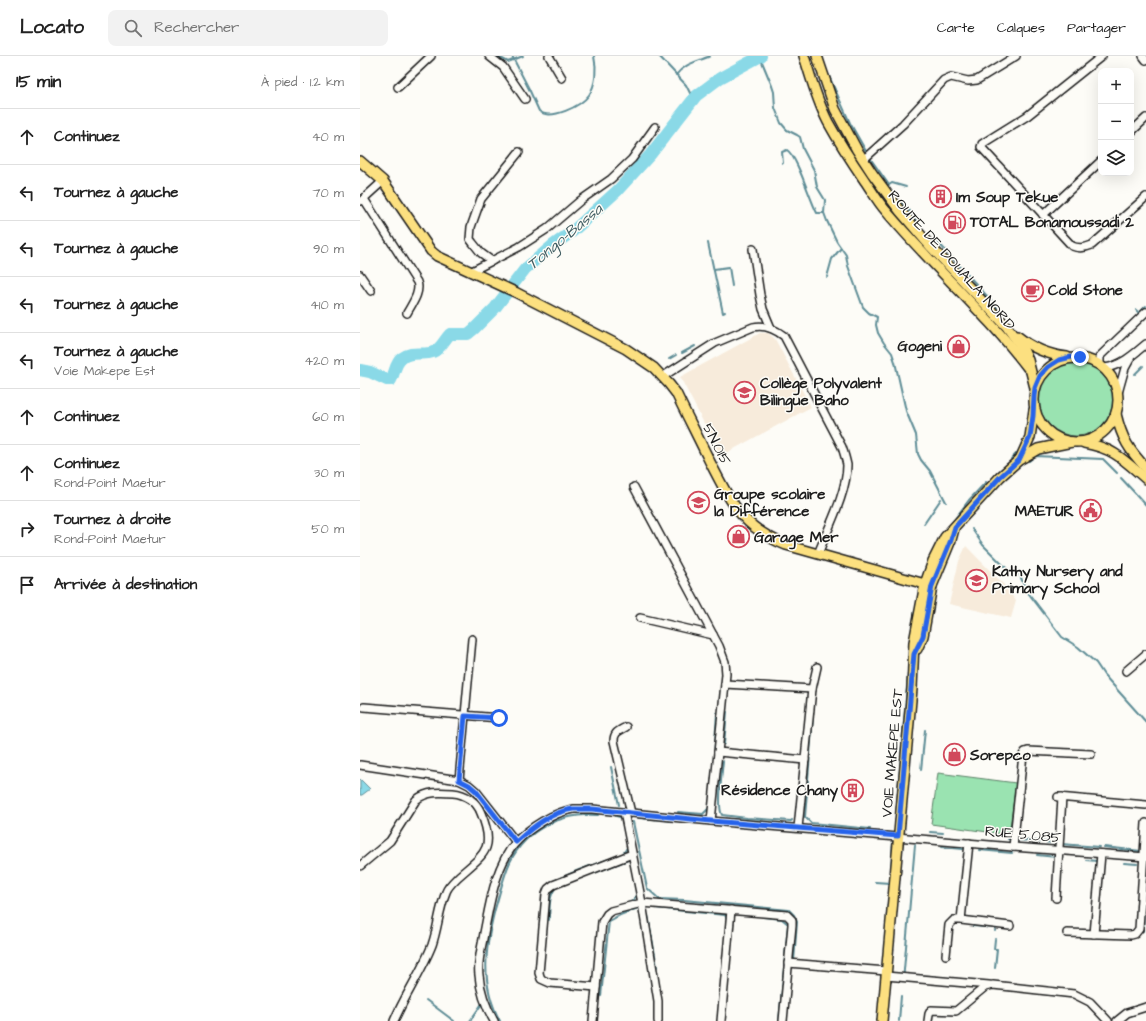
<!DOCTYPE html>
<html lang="fr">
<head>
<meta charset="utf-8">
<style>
	:root { --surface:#fff; --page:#f2f2f2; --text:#222; --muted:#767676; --line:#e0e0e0 }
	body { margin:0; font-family:"Architects Daughter",sans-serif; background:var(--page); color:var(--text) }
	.controls { position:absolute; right:12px; top:12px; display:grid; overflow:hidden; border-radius:8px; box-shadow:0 4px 16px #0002 }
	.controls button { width:36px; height:36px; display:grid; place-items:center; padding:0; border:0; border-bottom:1px solid var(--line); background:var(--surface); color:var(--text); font:20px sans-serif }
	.stop { position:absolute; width:12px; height:12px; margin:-9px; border:3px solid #2563eb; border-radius:50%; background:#fff }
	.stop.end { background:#2563eb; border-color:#fff; box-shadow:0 1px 4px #0008 }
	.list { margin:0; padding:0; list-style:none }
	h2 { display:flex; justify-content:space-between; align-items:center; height:52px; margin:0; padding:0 16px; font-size:17px }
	h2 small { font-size:13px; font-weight:400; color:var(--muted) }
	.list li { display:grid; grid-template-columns:26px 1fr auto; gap:12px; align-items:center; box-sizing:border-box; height:56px; padding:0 16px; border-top:1px solid var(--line) }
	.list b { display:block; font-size:15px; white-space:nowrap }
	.list p { margin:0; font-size:13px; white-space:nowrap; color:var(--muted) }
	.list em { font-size:13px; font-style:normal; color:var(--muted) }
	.icon { flex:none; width:22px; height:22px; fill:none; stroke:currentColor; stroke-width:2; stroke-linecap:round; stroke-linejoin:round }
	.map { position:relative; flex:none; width:786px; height:965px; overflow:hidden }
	header { display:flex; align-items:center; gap:24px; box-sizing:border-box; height:56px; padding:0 20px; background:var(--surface); border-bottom:1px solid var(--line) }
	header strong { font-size:19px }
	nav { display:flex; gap:22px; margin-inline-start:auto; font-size:14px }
	.search { width:280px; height:36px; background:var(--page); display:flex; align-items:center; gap:10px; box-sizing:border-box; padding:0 14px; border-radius:8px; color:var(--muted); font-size:15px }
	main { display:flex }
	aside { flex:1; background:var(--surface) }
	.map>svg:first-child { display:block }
</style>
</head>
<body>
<header>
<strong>Locato</strong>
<div class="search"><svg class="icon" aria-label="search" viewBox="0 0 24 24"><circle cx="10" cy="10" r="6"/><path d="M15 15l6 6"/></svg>Rechercher</div>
<nav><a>Carte</a><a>Calques</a><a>Partager</a></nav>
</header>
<main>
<aside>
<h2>15 min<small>À pied · 1.2 km</small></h2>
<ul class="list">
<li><svg class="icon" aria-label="ahead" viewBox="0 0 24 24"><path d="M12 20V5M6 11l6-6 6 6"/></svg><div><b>Continuez</b></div><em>40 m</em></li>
<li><svg class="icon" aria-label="left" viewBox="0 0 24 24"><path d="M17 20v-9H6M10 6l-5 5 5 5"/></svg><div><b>Tournez à gauche</b></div><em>70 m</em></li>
<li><svg class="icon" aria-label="left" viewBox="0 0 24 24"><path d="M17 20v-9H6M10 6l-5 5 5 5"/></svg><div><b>Tournez à gauche</b></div><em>90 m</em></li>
<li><svg class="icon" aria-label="left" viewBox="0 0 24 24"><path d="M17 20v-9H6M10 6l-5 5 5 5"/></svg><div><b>Tournez à gauche</b></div><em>410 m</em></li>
<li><svg class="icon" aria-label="left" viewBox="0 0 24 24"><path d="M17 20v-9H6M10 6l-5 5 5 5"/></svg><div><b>Tournez à gauche</b><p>Voie Makepe Est</p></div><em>420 m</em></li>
<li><svg class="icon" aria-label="ahead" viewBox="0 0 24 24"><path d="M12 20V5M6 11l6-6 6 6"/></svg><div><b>Continuez</b></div><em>60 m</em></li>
<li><svg class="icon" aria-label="ahead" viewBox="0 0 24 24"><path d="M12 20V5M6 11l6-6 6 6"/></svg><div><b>Continuez</b><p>Rond-Point Maetur</p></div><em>30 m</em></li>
<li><svg class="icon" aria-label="right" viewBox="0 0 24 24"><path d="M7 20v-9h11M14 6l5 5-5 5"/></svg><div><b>Tournez à droite</b><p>Rond-Point Maetur</p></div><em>50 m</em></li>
<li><svg class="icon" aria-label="arrive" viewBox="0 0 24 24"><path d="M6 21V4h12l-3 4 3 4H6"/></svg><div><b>Arrivée à destination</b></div></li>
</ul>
</aside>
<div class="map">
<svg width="786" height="965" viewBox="0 0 786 965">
	<rect width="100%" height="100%" fill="#fdfcf7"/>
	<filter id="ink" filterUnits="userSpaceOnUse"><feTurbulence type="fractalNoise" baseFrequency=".025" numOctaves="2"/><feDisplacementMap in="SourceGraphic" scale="8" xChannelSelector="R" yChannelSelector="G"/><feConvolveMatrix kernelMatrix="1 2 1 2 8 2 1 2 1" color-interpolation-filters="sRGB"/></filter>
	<g filter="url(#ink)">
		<!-- built -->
		<g fill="#f7ebdb">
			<path d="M400,277h8l7,6 36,68 -90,49 -41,-79z"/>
			<path d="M606,490l39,40 11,15 -5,17 -62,-14 10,-43z"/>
		</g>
		<!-- green -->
		<g fill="#9ae3b1" stroke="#5b8066">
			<circle cx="716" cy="343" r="37"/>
			<path d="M578,717l78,10 -7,52 -78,-11z"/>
		</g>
		<!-- water -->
		<path fill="#8ad9e7" stroke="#5e8d96" d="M0,723l10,10 -8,6h-2z"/>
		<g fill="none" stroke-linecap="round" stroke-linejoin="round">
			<!-- stream -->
			<g stroke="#5e8d96" stroke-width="2">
				<path d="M137,0l11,6 15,-6"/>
				<path d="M152,0l17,33 10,22c12,10 42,-5 50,-16 7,-11 8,-26 5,-39"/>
				<path d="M299,0l27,29 7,14"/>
				<path d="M400,1l12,29 2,6 1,16 6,15 6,7 10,5 3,2 3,12 11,21 3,17 8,13 -1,13 3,8 10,21 9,13 2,11 15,41 6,6 8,4 -1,8 2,8 6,10 8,10 3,9 11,49 10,24 2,19 3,6 9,11 16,31"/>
				<path d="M468,18l22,49 17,30"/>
				<path d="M316,19c9,-12 21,-13 34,-19"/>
				<path d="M510,102l19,27 3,-2 14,4"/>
				<path d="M423,107l-1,-11 5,-2c10,6 23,50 30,63h7"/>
				<path d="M542,146l17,20"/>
				<path d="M575,183l62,68"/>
				<path d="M348,187l15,70 2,-1"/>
				<path d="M354,213l15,-2 3,19"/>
				<path d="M467,221l5,-18 9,-11"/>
				<path d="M776,254l3,3 7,-7"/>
				<path d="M322,297l13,-7"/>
				<path d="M309,303l7,-4"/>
				<path d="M775,318l8,-8"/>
				<path d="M651,403l8,-8"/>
				<path d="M669,405l6,-5 68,3 14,14"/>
				<path d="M761,422l25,27"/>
				<path d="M564,468l17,-25"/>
				<path d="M591,468l18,-24 17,-18"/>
				<path d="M612,473l11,16 26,26 7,-1 3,3 7,17 36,47 16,10 18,16 8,12 42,47"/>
				<path d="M553,568l2,-13"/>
				<path d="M453,660l-8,101 6,6 59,6"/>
				<path d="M364,688l3,-32"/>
				<path d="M354,701l3,-44"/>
				<path d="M363,705c-1,11 -6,46 -1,54l25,3 44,3 1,-1"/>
				<path d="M251,711l8,38"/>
				<path d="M561,714l4,-40"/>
				<path d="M318,756l25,2 6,-6"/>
				<path d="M256,760l4,1 2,1"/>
				<path d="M279,762l51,4"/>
				<path d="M273,766l14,66 12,11 25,1 105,10 5,5 3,7 -3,39"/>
				<path d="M535,772l13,-154"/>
				<path d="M570,776l13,1"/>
				<path d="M648,783l49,4"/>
				<path d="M701,788l38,3"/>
				<path d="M582,791l21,2"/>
				<path d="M744,791l37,4"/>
				<path d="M619,794l33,3"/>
				<path d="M261,799l2,-1 5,-8"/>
				<path d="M677,799l19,2"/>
				<path d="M726,804l11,1"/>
				<path d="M764,807l13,1"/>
				<path d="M531,814l2,-29"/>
				<path d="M234,817l34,-13"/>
				<path d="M196,824l23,-10 30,-11"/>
				<path d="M515,826l15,1"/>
				<path d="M265,848l8,-3 4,-8"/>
				<path d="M295,852l70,7 2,4"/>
				<path d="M785,855l1,-16"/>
				<path d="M288,859l9,52"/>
				<path d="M403,861l19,2 6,5 -9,97"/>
				<path d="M527,862l1,-17"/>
				<path d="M189,864c1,-11 -1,-27 9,-34"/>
				<path d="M613,870l23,2 -1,3"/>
				<path d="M783,875l1,-17"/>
				<path d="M635,883l-1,10h3l-2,19"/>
				<path d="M543,925l12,-136"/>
				<path d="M241,940l8,-75 11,-6 18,-7"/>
				<path d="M66,944l28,21"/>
				<path d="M110,965l11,-16"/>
				<path d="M140,965c-20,-37 -15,-73 -5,-112 5,-16 8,-32 15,-47 16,-33 52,-50 88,-47"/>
				<path d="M539,965l2,-25"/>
			</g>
			<!-- river -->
			<path stroke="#8ad9e7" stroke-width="12" d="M0,314l10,2 17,8h4c4,-7 4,-17 11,-22 10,-8 21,-2 31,-6 8,-3 11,-12 17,-18h18l6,-5 21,-21 30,-39 27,-23 21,-15 44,-40 33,-36 46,-59 24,-18 41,-22"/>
			<defs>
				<g id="minor">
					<path d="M129,0l14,11 22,32"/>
					<path d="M189,0l13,22"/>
					<path d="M742,0l-75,60 -42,26 -3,2 -1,3 91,99c7,3 13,2 20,-1l54,-48"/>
					<path d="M783,0l3,4"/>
					<path d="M38,31l33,-31"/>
					<path d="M771,76l15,-14"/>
					<path d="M503,104l40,-36 41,-44 7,-3 17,4 9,-1 39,-24"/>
					<path d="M4,143l53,83c4,10 -5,22 -10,31"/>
					<path d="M1,145l22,-20"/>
					<path d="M683,159l58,-54"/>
					<path d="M393,193l7,46 3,14 8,19"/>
					<path d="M132,205l-11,-8 -8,-10 -3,-4 1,-12 10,-28 38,-47"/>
					<path d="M110,216l49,-25 28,-18 34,-29 30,-21 21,-20 23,-32"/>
					<path d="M0,219l11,16"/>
					<path d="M740,308v-8l46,-44"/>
					<path d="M745,312c17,-3 28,-13 41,-24"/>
					<path d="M302,321l53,-34 38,-16c12,-3 22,2 31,9l58,111c2,6 4,13 5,18 0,28 -19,63 -29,89"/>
					<path d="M758,337l7,-25 5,-9"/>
					<path d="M274,431l85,159 6,16 1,12 -15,147"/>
					<path d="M280,562l73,17"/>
					<path d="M766,615l20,-17"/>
					<path d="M365,628l87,5"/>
					<path d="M4,651l135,11"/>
					<path d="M266,671c-7,4 -12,5 -12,14l17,72"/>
					<path d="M358,696l87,8"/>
					<path d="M0,709l99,15 10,5 7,6 40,51"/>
					<path d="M99,724l13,-141"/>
					<path d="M698,741l88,8"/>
					<path d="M264,756l18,91 16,98v20"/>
					<path d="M438,772l14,-139 5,-22"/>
					<path d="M653,791l10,-92 2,-3 3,-1 63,3"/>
					<path d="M0,810l30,-25 26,-41c11,-9 24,-8 37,-7 13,1 24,9 28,20 15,36 3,41 -22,63 -5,5 -11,10 -13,16 -7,17 -8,36 -14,53 -10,26 -27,50 -38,76"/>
					<path d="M696,842l6,-101"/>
					<path d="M601,864l49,6"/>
					<path d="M707,877l64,2 4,-1 4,-5 7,-106"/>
					<path d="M734,878l7,-80"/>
					<path d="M586,899l3,-30 5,-5h7l8,-77"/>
					<path d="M428,907l98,8"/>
					<path d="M526,920l103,9"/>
					<path d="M236,931l-46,-4 -9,-4 -2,-6 7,-79 2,-5 5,-4 79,-31"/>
					<path d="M134,965c-8,-14 -14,-30 -15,-46 -2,-14 3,-28 5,-42 6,-30 11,-67 32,-91 13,-14 38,-30 58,-33 6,0 12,0 18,0l119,12 302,26 133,10"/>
					<path d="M233,965l9,-99 5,-8 4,-3 31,-8 145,12 5,5v5l-9,96"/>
					<path d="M361,965l10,-111"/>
					<path d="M568,965l1,-7 2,-4 25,1 29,-24 8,-2 81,9 16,8 18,19"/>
					<path d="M757,965l10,-8 19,-6"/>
				</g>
				<g id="major">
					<path d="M444,0c7,22 13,45 24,66 11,20 24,40 37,59 7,10 13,21 21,30 45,54 99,101 142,157"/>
					<path d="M457,0l18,53 22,41 15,23 28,38 31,36 76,80 16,22 5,11 7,28"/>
					<path d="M0,105l23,20 48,70 6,5 78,36 111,57 28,19 15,16 7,9c11,23 23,46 34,69 21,40 31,65 76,83l146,41"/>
					<path d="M657,280c15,12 31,19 50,21"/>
					<circle cx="716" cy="344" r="42"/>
					<path d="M756,358c6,25 13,36 30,54"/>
					<path d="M724,387c30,5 40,17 62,36"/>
					<path d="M661,401l9,-20 4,-27"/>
					<path d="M557,593l6,-13 9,-50 19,-46 3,-11"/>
					<path d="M522,965l30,-332 2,-47 11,-58 8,-23 12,-24 55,-60 19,-17 19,-11 34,-7"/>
				</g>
			</defs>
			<!-- minor casing -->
			<use href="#minor" stroke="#1c1c1c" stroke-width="10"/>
			<!-- major casing -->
			<use href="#major" stroke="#1c1c1c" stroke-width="12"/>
			<!-- minor -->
			<use href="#minor" stroke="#fdfcf7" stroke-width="7"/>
			<!-- major -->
			<use href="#major" stroke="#fce080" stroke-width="9"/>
		</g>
	</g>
	<g fill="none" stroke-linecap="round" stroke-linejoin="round" filter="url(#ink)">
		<!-- route -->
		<path stroke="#2563eb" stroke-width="5" d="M139,662l-34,-2 -6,64 10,5 7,6 40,51c16,-15 35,-30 57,-33 6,0 13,0 19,0l119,12 187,15 16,-182 9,-18 9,-50 19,-46 4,-13 45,-50 19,-17 11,-23 3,-21 1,-20 1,-8 5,-12 8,-9 11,-7 12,-3h9"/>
	</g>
	<!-- icons -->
	<defs>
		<symbol id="building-ring" viewBox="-11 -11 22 22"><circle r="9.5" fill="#fdfcf7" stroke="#d1495b" stroke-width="1.5"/><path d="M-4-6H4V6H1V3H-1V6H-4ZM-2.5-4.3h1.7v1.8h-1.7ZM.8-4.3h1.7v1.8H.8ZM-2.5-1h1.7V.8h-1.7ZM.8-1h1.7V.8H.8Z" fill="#d1495b"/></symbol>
		<symbol id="fuel-ring" viewBox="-11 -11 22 22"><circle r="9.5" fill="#fdfcf7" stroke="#d1495b" stroke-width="1.5"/><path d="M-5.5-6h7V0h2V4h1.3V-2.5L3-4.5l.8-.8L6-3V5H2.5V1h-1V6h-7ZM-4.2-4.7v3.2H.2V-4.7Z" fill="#d1495b"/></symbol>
		<symbol id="cafe-ring" viewBox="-11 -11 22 22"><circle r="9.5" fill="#fdfcf7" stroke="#d1495b" stroke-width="1.5"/><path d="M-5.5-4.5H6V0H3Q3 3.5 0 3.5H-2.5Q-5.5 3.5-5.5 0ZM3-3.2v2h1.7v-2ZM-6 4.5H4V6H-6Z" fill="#d1495b"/></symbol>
		<symbol id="shop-ring" viewBox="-11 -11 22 22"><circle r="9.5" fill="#fdfcf7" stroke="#d1495b" stroke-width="1.5"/><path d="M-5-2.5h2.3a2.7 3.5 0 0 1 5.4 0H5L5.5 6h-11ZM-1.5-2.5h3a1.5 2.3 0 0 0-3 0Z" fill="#d1495b"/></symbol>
		<symbol id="school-ring" viewBox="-11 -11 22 22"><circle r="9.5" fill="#fdfcf7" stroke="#d1495b" stroke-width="1.5"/><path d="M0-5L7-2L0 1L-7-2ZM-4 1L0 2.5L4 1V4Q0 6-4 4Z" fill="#d1495b"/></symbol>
		<symbol id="civic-ring" viewBox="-11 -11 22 22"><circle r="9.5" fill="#fdfcf7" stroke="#d1495b" stroke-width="1.5"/><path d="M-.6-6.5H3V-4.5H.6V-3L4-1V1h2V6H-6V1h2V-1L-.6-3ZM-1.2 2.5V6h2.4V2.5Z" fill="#d1495b"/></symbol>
	</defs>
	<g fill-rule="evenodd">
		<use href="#building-ring" x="568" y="128" width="25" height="25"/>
		<use href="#fuel-ring" x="582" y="154" width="25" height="25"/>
		<use href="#cafe-ring" x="660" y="222" width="25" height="25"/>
		<use href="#shop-ring" x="586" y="278" width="25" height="25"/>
		<use href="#school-ring" x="372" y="324" width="25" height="25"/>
		<use href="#school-ring" x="326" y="434" width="25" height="25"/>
		<use href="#civic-ring" x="718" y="442" width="25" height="25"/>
		<use href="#shop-ring" x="366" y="468" width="25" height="25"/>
		<use href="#school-ring" x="604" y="512" width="25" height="25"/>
		<use href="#shop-ring" x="582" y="686" width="25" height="25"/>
		<use href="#building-ring" x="480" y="722" width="25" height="25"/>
	</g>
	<g text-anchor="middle" stroke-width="3" stroke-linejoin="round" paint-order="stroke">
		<!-- poi labels -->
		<g font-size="15" font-weight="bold" fill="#1c1c1c" stroke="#fdfcf7" text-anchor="start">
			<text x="596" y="146">Im Soup Tekue</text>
			<text x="610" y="171">TOTAL Bonamoussadi 2</text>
			<text x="688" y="239">Cold Stone</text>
			<text x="582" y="295" text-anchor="end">Gogeni</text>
			<text x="400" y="332">Collège Polyvalent<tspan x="400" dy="17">Bilingue Baho</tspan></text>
			<text x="354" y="443">Groupe scolaire<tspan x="354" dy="17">la Différence</tspan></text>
			<text x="714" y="460" text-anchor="end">MAETUR</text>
			<text x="394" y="486">Garage Mer</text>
			<text x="632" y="520">Kathy Nursery and<tspan x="632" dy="17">Primary School</tspan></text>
			<text x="610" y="704">Sorepco</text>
			<text x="478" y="739" text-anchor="end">Résidence Chany</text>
		</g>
		<!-- street labels -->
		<g font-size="15" fill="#1c1c1c" stroke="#fdfcf7">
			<text transform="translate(592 204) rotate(48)" y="5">ROUTE DE DOUALA NORD</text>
			<text transform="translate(357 388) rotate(63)" y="5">5N.015</text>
			<text transform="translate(532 697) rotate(-85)" y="5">VOIE MAKEPE EST</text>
			<text transform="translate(663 778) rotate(5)" y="5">RUE 5.085</text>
		</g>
		<!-- water labels -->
		<g font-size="16" font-style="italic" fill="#425e63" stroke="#fdfcf7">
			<text transform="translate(204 180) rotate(-40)" y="6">Tongo-Bassa</text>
		</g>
	</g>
</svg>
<div class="controls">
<button>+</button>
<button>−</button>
<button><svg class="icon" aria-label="layers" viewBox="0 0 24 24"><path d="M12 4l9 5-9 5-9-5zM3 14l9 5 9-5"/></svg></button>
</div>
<div class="stop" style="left:139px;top:662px"></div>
<div class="stop end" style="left:720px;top:301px"></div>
</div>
</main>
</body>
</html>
